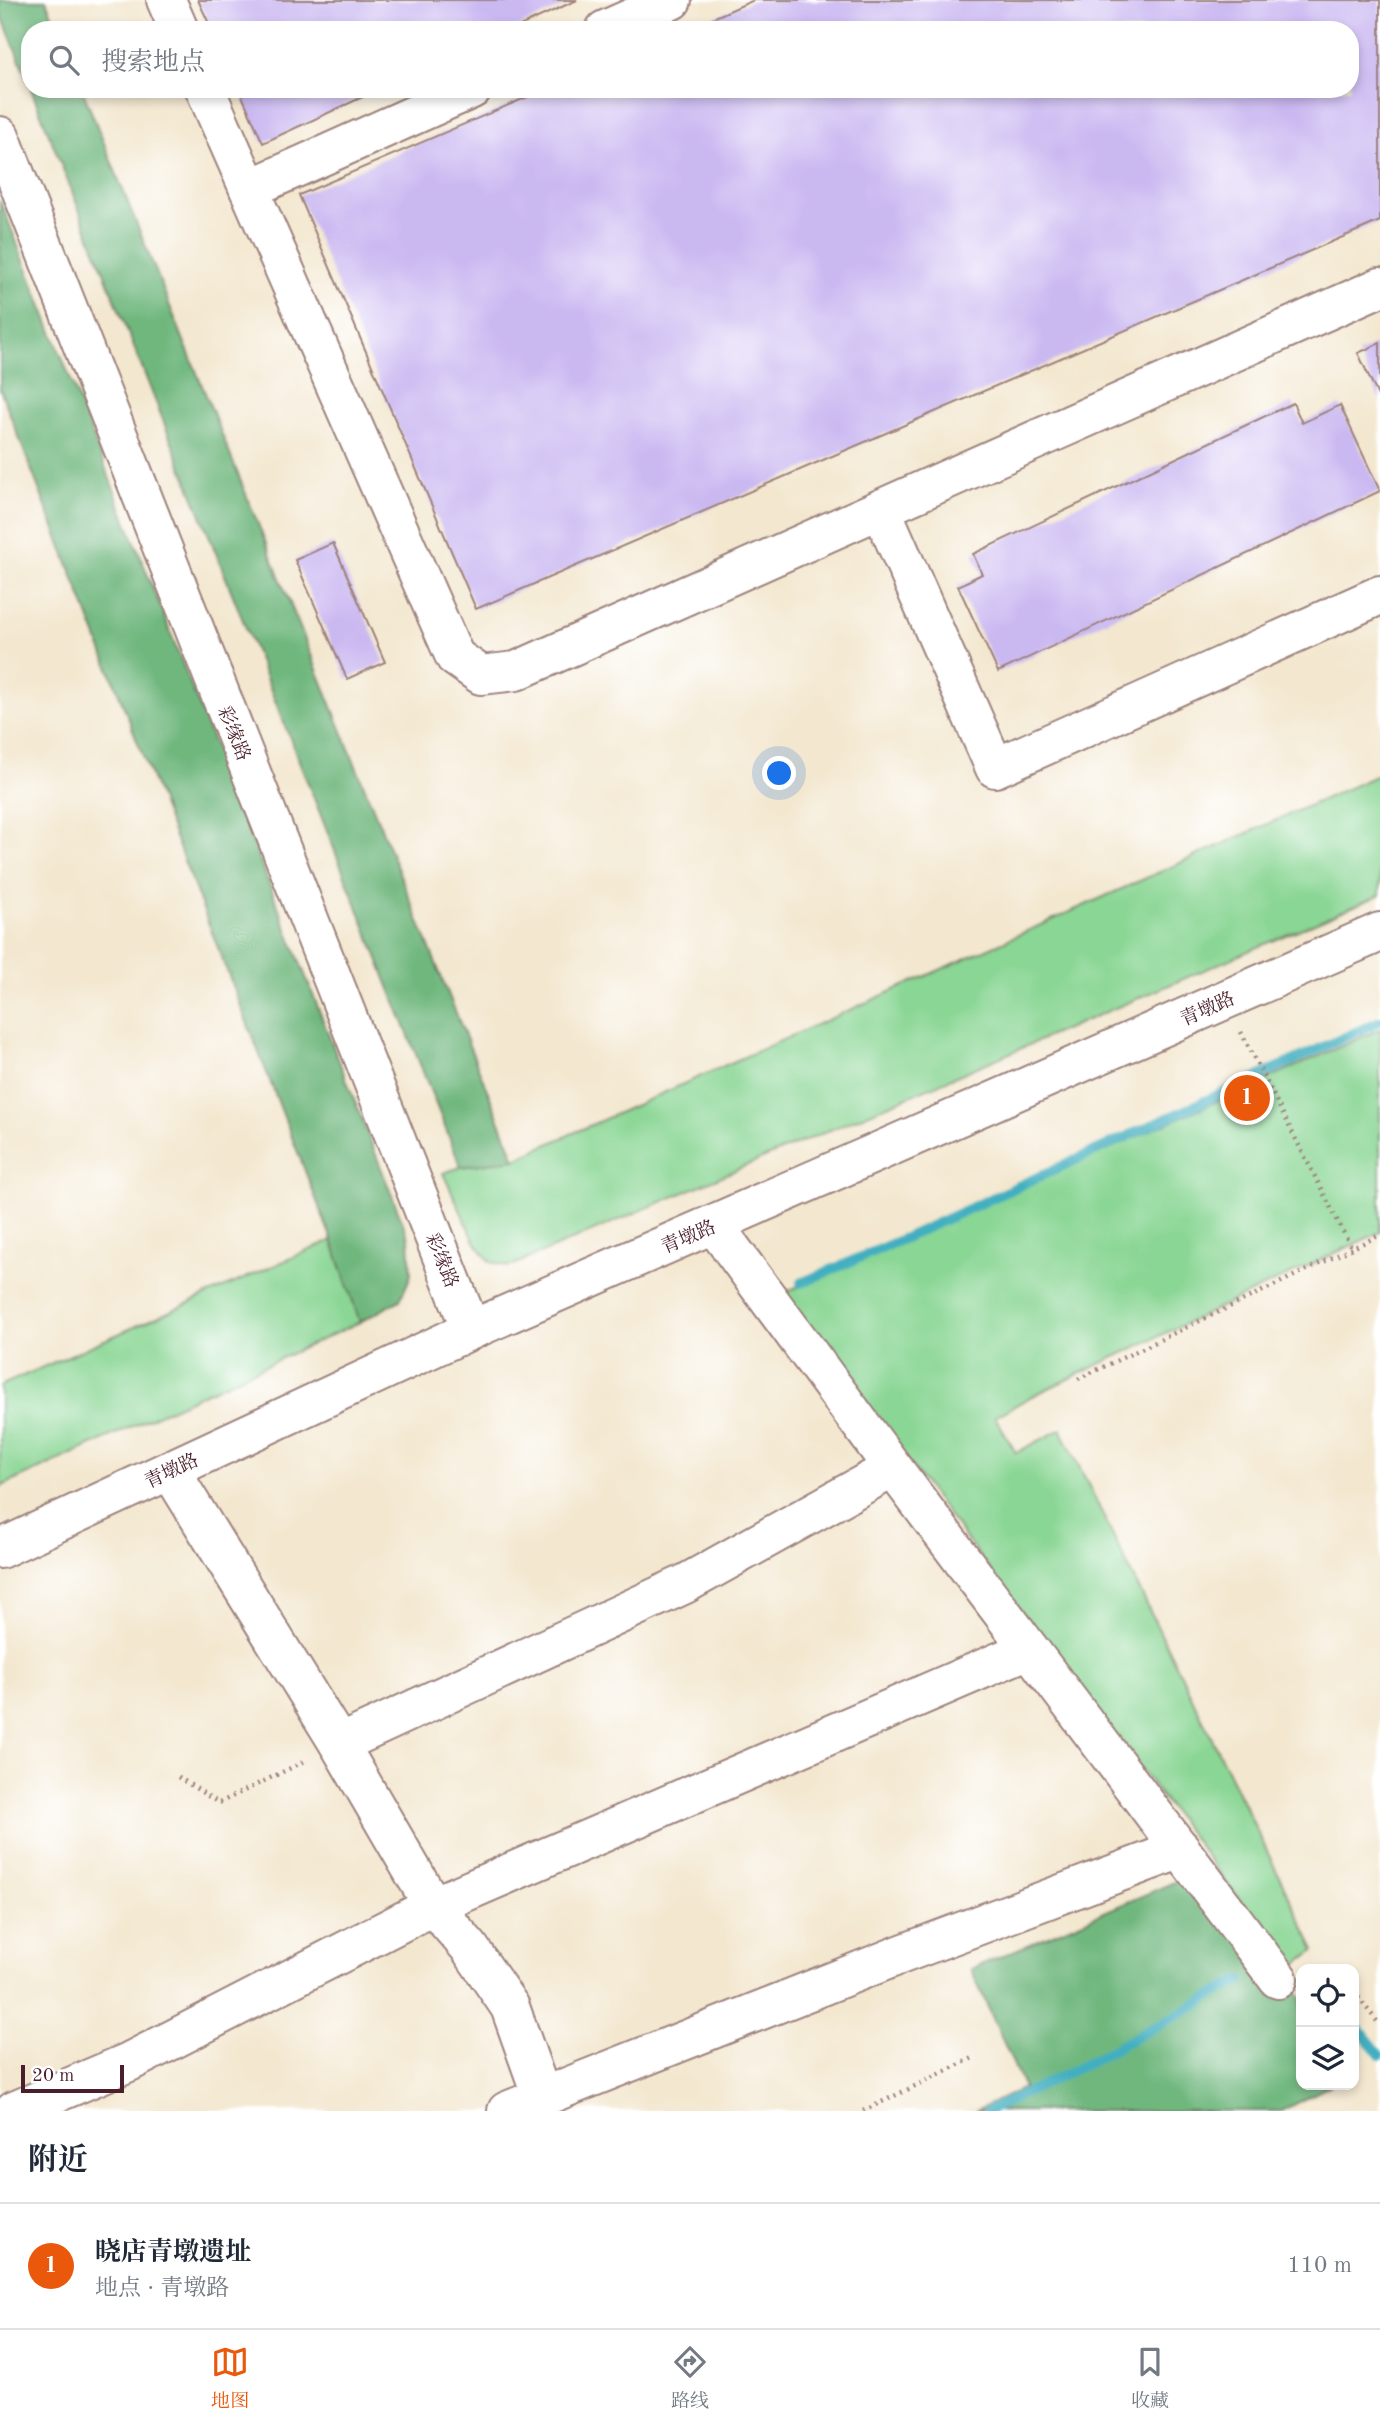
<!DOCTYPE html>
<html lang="zh">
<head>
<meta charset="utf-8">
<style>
	:root { --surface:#fff; --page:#f6f6f7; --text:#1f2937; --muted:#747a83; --line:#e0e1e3; --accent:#ea580c }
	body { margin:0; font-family:"Old Standard TT","Noto Serif SC",serif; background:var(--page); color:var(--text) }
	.controls { position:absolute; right:21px; bottom:21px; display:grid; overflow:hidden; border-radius:14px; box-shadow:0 4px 10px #0003 }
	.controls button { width:63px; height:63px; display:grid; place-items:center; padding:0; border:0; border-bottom:2px solid var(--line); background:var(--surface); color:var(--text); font:35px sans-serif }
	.scale { position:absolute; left:21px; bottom:18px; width:103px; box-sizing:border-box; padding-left:7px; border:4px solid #4a1f2b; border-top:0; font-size:19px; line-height:24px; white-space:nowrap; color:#4a1f2b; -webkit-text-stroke:5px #fff; paint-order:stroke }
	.you { position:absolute; left:780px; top:774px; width:24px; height:24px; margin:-18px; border:5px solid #fff; border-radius:50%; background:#1a73e8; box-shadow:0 0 0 10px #1a73e833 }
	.badge { display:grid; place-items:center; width:46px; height:46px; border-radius:50%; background:var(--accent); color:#fff; font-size:23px; font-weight:700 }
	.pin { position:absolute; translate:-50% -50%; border:4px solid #fff; box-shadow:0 2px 7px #0006 }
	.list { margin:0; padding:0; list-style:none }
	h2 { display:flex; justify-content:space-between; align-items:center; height:91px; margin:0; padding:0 28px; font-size:30px }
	h2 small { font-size:23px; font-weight:400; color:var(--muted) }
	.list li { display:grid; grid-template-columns:46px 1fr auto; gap:21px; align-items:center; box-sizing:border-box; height:126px; padding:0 28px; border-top:2px solid var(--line) }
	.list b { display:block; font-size:26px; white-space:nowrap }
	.list p { margin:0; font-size:23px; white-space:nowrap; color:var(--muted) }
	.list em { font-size:23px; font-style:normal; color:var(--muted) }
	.icon { flex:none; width:38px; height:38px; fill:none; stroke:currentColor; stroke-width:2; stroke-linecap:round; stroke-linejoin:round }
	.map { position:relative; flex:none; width:1380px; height:2111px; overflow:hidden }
	.search { position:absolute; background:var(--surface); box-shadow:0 4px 10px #0003; left:21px; right:21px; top:21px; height:77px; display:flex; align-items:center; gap:18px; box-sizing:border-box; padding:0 24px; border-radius:28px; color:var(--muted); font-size:26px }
	.sheet { height:217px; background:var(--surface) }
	nav { display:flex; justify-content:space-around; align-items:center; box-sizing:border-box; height:98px; border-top:2px solid var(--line); background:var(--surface); font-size:19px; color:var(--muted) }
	nav a { display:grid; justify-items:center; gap:4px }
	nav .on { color:var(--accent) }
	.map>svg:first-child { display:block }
</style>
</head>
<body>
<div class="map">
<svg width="1380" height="2111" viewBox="0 0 1380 2111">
	<rect width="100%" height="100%" fill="#fff"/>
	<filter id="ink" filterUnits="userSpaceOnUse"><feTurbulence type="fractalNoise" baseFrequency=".0143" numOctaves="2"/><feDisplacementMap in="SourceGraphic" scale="14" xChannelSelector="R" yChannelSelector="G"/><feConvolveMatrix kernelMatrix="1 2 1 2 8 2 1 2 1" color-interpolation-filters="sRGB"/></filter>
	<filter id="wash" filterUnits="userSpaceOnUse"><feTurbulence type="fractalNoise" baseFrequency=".00686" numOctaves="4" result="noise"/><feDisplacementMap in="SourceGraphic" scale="28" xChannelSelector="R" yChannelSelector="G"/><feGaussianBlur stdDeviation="1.57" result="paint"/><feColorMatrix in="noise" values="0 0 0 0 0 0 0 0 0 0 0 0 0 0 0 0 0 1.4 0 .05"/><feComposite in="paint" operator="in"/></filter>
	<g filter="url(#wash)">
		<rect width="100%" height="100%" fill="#f3e7cf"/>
		<!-- green -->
		<g fill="#8ad694" stroke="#6a7a60" stroke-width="2">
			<path d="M1380,774v121l-871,372 -20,-6 -14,-19 -32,-69 18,-6 54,-8z"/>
			<path d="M1380,1029v203l-348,164 -37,21 21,36 45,-24 254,521 -24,18 -510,-674z"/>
			<path d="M332,1240l28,82 -360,165v-101z"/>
		</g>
		<!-- forest -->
		<g fill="#6fb77e" stroke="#5c6b54" stroke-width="2">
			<path d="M0,0h46l12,30h-28v56l-30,-75z"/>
			<path d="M31,89h51l433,1070 -54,8z"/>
			<path d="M0,200l409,1039 2,36 -11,25 -40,22 -28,-82 -332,-851z"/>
			<path d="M1198,1872l103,125v88h30l-50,26h-305l48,-23 -53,-119z"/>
		</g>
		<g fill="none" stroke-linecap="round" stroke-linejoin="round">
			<!-- stream -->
			<g stroke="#42afc0" stroke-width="10">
				<path d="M801,1283l97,-42 482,-220"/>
				<path d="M1354,2022l26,33"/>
				<path d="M988,2111l98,-47 155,-84"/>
			</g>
		</g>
		<g id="blocks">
			<!-- building -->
			<g fill="#cab8f1">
				<path d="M198,0h379l-66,30h-299z"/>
				<path d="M754,0h626v221l-904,388 -177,-414 247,-106h804v-59h-665z"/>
				<path d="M239,89h141l-117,54z"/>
				<path d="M1380,343v57l-22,-47z"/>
				<path d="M1293,403l9,20 38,-18 40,86 -382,181 -40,-86 24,-12 -9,-20z"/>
				<path d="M333,543l52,119 -38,17 -52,-119z"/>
			</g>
		</g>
	</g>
	<g filter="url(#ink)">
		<use href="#blocks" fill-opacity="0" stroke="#9e837d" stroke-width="2"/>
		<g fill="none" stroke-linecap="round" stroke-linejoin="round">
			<defs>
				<g id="minor">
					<path d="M166,0l13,30"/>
					<path d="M605,30l67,-30"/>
					<path d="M205,89l250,568 26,18 35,-4 864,-384"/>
					<path d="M0,136l471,1194"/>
					<path d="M249,189l223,-100"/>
					<path d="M881,509l114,259 385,-173"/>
					<path d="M714,1225l179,243 385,511"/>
					<path d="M170,1470l169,274 94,162 36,41 41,60 32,90"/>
					<path d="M339,1744l346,-160 208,-116"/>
					<path d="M14,2111l115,-49 304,-156 596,-257"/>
					<path d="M507,2111l395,-157 279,-105"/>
				</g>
				<path id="major" d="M0,1549l471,-219 909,-398"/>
			</defs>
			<!-- minor casing -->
			<use href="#minor" stroke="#9e837d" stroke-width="42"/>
			<!-- major casing -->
			<use href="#major" stroke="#9e837d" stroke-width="42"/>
			<!-- path -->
			<g stroke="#9e837d" stroke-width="4.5" stroke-dasharray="2 5" stroke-linecap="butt">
				<path d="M1241,1032l111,217"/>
				<path d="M1078,1379l302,-144"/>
				<path d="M178,1777l41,26 88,-43"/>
				<path d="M1354,1992l26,33"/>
				<path d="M863,2111l110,-53"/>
			</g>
			<!-- minor -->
			<use href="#minor" stroke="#fff" stroke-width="38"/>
			<!-- major -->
			<use href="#major" stroke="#fff" stroke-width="38"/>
		</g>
	</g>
	<g text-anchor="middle" stroke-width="5" stroke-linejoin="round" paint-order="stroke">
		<!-- street labels -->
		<g font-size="19" fill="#4a1f2b" stroke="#fff">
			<text transform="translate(235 733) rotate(68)" y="7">彩缘路</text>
			<text transform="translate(1207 1008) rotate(-24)" y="7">青墩路</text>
			<text transform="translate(688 1236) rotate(-23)" y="7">青墩路</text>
			<text transform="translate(443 1260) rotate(68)" y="7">彩缘路</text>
			<text transform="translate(171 1470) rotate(-25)" y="7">青墩路</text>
		</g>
	</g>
</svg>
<div class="controls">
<button><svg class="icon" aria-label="locate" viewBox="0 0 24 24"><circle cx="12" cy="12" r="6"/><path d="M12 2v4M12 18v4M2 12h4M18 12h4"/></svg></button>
<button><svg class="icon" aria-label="layers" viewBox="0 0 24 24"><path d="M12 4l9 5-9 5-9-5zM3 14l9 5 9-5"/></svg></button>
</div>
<div class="scale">20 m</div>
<div class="you"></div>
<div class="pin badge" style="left:1247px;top:1098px">1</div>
<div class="search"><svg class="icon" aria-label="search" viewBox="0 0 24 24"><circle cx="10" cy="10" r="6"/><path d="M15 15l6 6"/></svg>搜索地点</div>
</div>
<section class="sheet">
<h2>附近<small></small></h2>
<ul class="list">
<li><span class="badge">1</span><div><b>晓店青墩遗址</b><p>地点 · 青墩路</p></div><em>110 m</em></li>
</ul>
</section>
<nav>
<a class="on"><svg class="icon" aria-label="map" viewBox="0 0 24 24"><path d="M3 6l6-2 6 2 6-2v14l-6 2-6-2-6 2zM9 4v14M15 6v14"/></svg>地图</a>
<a><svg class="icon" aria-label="directions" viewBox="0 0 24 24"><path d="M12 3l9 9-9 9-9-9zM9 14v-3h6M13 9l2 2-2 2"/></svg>路线</a>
<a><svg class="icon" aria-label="saved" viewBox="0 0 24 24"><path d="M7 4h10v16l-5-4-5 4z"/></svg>收藏</a>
</nav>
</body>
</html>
